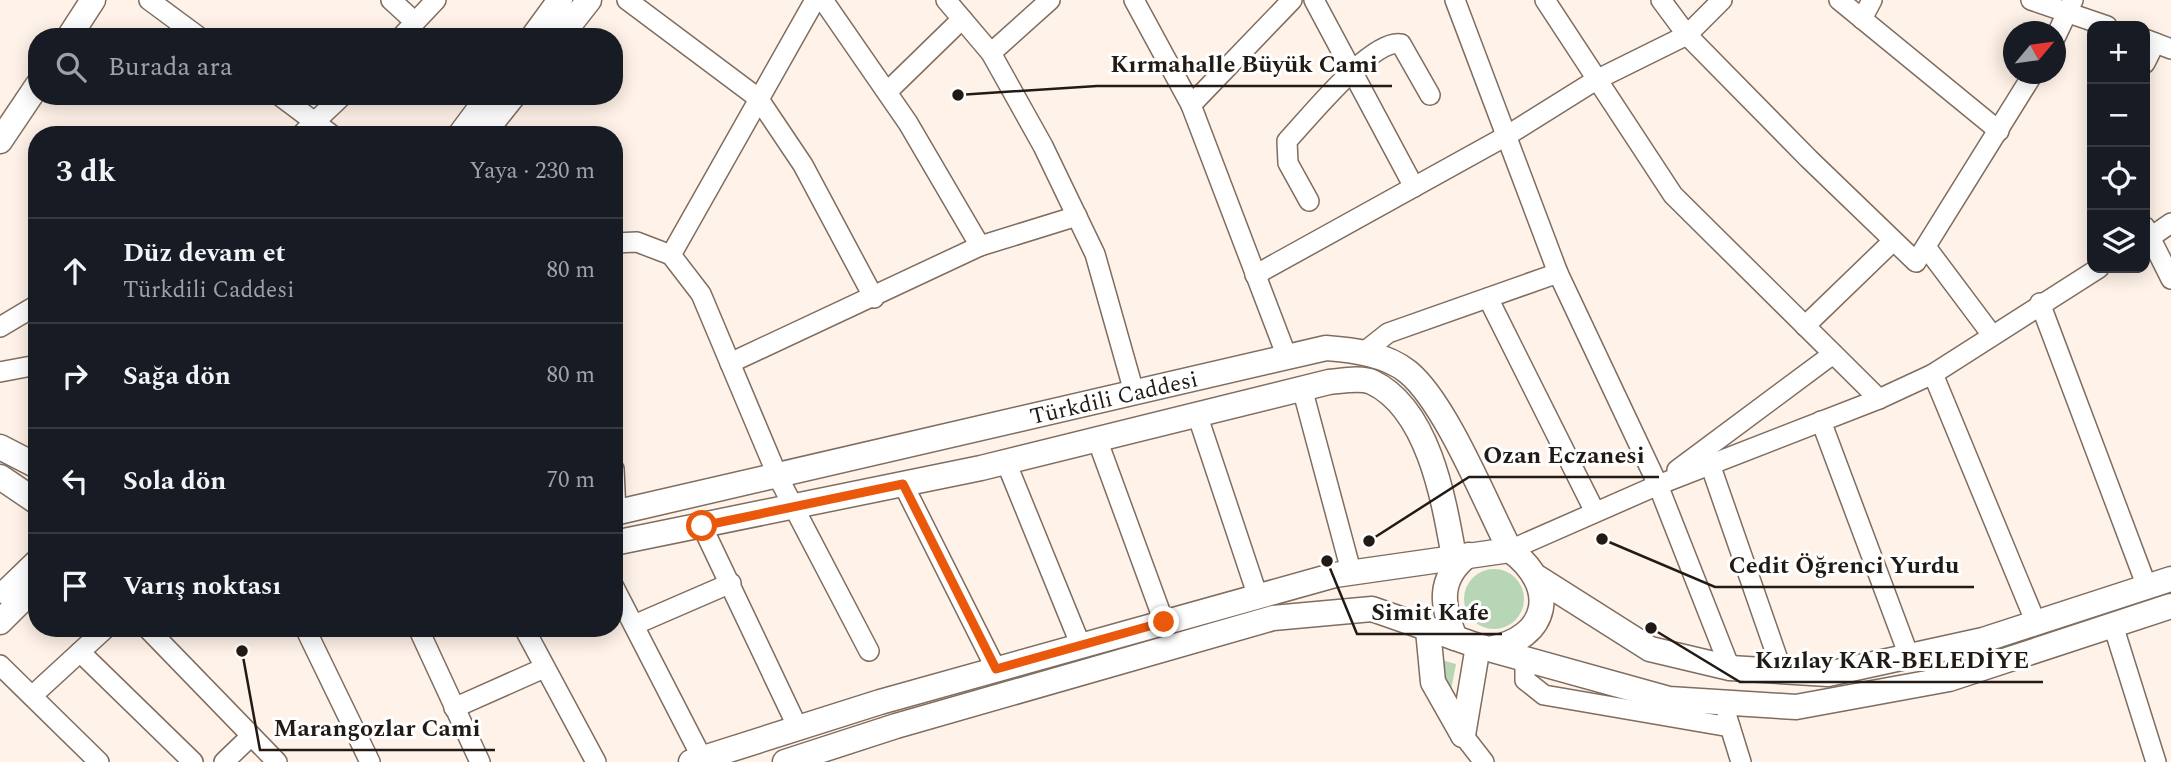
<!DOCTYPE html>
<html lang="tr">
<head>
<meta charset="utf-8">
<style>
	:root { --surface:#171b24; --page:#242831; --text:#f1f3f6; --muted:#9ea1a6; --line:#363941 }
	body { margin:0; font-family:Spectral,serif; background:var(--page); color:var(--text) }
	.controls { position:absolute; right:21px; top:21px; display:grid; overflow:hidden; border-radius:14px; box-shadow:0 4px 18px #0003 }
	.controls button { width:63px; height:63px; display:grid; place-items:center; padding:0; border:0; border-bottom:2px solid var(--line); background:var(--surface); color:var(--text); font:35px sans-serif }
	.compass { position:absolute; left:2003px; top:21px; width:63px; height:63px; border-radius:50%; background:var(--surface); box-shadow:0 4px 18px #0003; rotate:61deg }
	.stop { position:absolute; width:21px; height:21px; margin:-16px; border:5px solid #ea580c; border-radius:50%; background:#fff }
	.stop.end { background:#ea580c; border-color:#fff; box-shadow:0 2px 7px #0008 }
	.list { margin:0; padding:0; list-style:none }
	h2 { display:flex; justify-content:space-between; align-items:center; height:91px; margin:0; padding:0 28px; font-size:30px }
	h2 small { font-size:23px; font-weight:400; color:var(--muted) }
	.list li { display:grid; grid-template-columns:46px 1fr auto; gap:21px; align-items:center; box-sizing:border-box; height:105px; padding:0 28px; border-top:2px solid var(--line) }
	.list b { display:block; font-size:26px; white-space:nowrap }
	.list p { margin:0; font-size:23px; white-space:nowrap; color:var(--muted) }
	.list em { font-size:23px; font-style:normal; color:var(--muted) }
	.icon { flex:none; width:38px; height:38px; fill:none; stroke:currentColor; stroke-width:2; stroke-linecap:round; stroke-linejoin:round }
	.map { position:relative; flex:none; width:2171px; height:762px; overflow:hidden }
	.search { position:absolute; background:var(--surface); box-shadow:0 4px 18px #0003; left:28px; top:28px; width:595px; height:77px; display:flex; align-items:center; gap:18px; box-sizing:border-box; padding:0 24px; border-radius:28px; color:var(--muted); font-size:26px }
	.panel { position:absolute; background:var(--surface); box-shadow:0 4px 18px #0003; left:28px; top:126px; width:595px; height:511px; border-radius:28px }
	.map>svg:first-child { display:block }
</style>
</head>
<body>
<div class="map">
<svg width="2171" height="762" viewBox="0 0 2171 762">
	<rect width="100%" height="100%" fill="#fff2e8"/>
	<!-- green -->
	<g fill="#b6d6b6">
		<circle cx="1494" cy="599" r="30"/>
		<path d="M1438,659l18,5 -7,37z"/>
	</g>
	<g fill="none" stroke-linecap="round" stroke-linejoin="round">
		<defs>
			<g id="minor">
				<path d="M149,0l50,37"/>
				<path d="M391,0l24,22"/>
				<path d="M627,0l131,98 45,67 71,133"/>
				<path d="M823,0l85,123 72,123"/>
				<path d="M946,0l45,53 52,93 52,108 39,138"/>
				<path d="M1134,0l57,105 96,252"/>
				<path d="M1314,0l100,187"/>
				<path d="M1455,0l103,273 100,212 72,183"/>
				<path d="M1545,0l128,195 206,204"/>
				<path d="M1661,0l26,35 122,124 107,103 117,-188"/>
				<path d="M1839,0l160,131"/>
				<path d="M2031,0l76,26"/>
				<path d="M1862,19l10,-19"/>
				<path d="M2056,36l17,-36"/>
				<path d="M401,37l35,-37"/>
				<path d="M2145,39l26,10"/>
				<path d="M991,53l59,-53"/>
				<path d="M2145,63l10,-20"/>
				<path d="M887,92l75,-73"/>
				<path d="M280,96l52,39"/>
				<path d="M1191,105l101,-105"/>
				<path d="M301,135l41,-39"/>
				<path d="M1309,201l-21,-38 -1,-22c20,-21 86,-104 114,-97l29,51"/>
				<path d="M2145,227l26,52"/>
				<path d="M2145,241l26,-18"/>
				<path d="M614,243l23,-1 34,13 30,39 77,183 91,174"/>
				<path d="M1926,247l66,88"/>
				<path d="M671,255l144,-255"/>
				<path d="M1255,275l253,-140 88,-55 91,-45 35,-35"/>
				<path d="M1488,298l107,214"/>
				<path d="M2040,303l107,284"/>
				<path d="M1805,326l88,-85"/>
				<path d="M0,327l37,-22"/>
				<path d="M1364,352l24,-19 170,-60"/>
				<path d="M730,363l250,-117 97,-30"/>
				<path d="M0,372l37,-7"/>
				<path d="M1933,374l103,249"/>
				<path d="M1302,388l49,183"/>
				<path d="M1197,414l61,183"/>
				<path d="M1821,421l88,235"/>
				<path d="M1097,439l67,183"/>
				<path d="M1006,462l75,184"/>
				<path d="M1710,464l72,207"/>
				<path d="M614,469l2,43"/>
				<path d="M1677,470l156,-116"/>
				<path d="M903,484l93,185"/>
				<path d="M702,526l96,202"/>
				<path d="M1510,550l148,-65 221,-86 54,-25 166,-106"/>
				<path d="M614,587l88,171"/>
				<path d="M634,625l97,-42"/>
				<path d="M2113,625l43,137"/>
				<path d="M147,628l130,134"/>
				<path d="M305,628l65,134"/>
				<path d="M418,628l62,134"/>
				<path d="M524,628l72,134"/>
				<path d="M80,652l113,110"/>
				<path d="M1525,659v21l19,15 186,32"/>
				<path d="M0,665l99,97"/>
				<path d="M32,696l74,-68"/>
				<path d="M454,708l90,-40"/>
				<path d="M1727,717l14,45"/>
				<path d="M1463,735l21,27"/>
				<path d="M224,762l27,-26"/>
			</g>
			<g id="major">
				<path d="M69,37l24,-37"/>
				<path d="M533,37l27,-37"/>
				<path d="M560,37l29,-37"/>
				<path d="M460,135l29,-39"/>
				<path d="M482,135l31,-39"/>
				<path d="M0,141l37,-55"/>
				<path d="M0,447l37,19"/>
				<path d="M0,477l37,25"/>
				<path id="s1" d="M614,513l712,-165c27,2 60,6 82,24 38,31 78,132 102,178"/>
				<path d="M614,543l367,-75 348,-86c12,-1 32,-5 43,0 57,27 72,119 82,175"/>
				<path d="M1538,578l112,71 80,19 98,6 155,-34 188,-61"/>
				<path d="M6,592l31,-30"/>
				<path d="M0,622l37,-37"/>
				<path d="M1428,630l5,52 30,53"/>
				<path d="M1455,638c-13,-32 -18,-59 13,-83"/>
				<path d="M1463,735l15,-89"/>
				<path d="M691,762l189,-60 455,-127 175,-25c49,36 40,88 -21,99"/>
				<path d="M785,762l111,-36 377,-108 99,-9 106,37 191,53 127,8 153,-28 222,-73"/>
			</g>
		</defs>
		<!-- minor casing -->
		<use href="#minor" stroke="#7f6d5f" stroke-width="22"/>
		<!-- major casing -->
		<use href="#major" stroke="#7f6d5f" stroke-width="27"/>
		<!-- minor -->
		<use href="#minor" stroke="#fff" stroke-width="19"/>
		<!-- major -->
		<use href="#major" stroke="#fff" stroke-width="24"/>
	</g>
	<g fill="none" stroke-linecap="round" stroke-linejoin="round">
		<!-- route -->
		<path stroke="#ea580c" stroke-width="9" d="M702,526l201,-42 93,185 168,-47"/>
	</g>
	<g text-anchor="middle" stroke-width="6" stroke-linejoin="round" paint-order="stroke">
		<!-- street labels -->
		<g font-size="23" fill="#221b15" stroke="#fff">
			<text dy="8" stroke="none"><textPath href="#s1" startOffset="513">Türkdili Caddesi</textPath></text>
		</g>
	</g>
	<!-- callouts -->
	<path fill="none" stroke="#221b15" stroke-width="2.5" d="M958 95L1097 86H1392M1369 541L1469 477H1659M1602 539L1715 587H1974M1327 561L1357 634H1502M1651 628L1740 682H2043M242 651L260 750H495"/>
	<g fill="#221b15" stroke="#fff" stroke-width="2.5">
		<circle cx="958" cy="95" r="7"/>
		<circle cx="1369" cy="541" r="7"/>
		<circle cx="1602" cy="539" r="7"/>
		<circle cx="1327" cy="561" r="7"/>
		<circle cx="1651" cy="628" r="7"/>
		<circle cx="242" cy="651" r="7"/>
	</g>
	<g font-size="24" text-anchor="middle" font-weight="bold" fill="#221b15" stroke="#fff" stroke-width="6" stroke-linejoin="round" paint-order="stroke">
		<text x="1244" y="72">Kırmahalle Büyük Cami</text>
		<text x="1564" y="463">Ozan Eczanesi</text>
		<text x="1844" y="573">Cedit Öğrenci Yurdu</text>
		<text x="1430" y="620">Simit Kafe</text>
		<text x="1892" y="668">Kızılay KAR-BELEDİYE</text>
		<text x="377" y="736">Marangozlar Cami</text>
	</g>
</svg>
<div class="controls">
<button>+</button>
<button>−</button>
<button><svg class="icon" aria-label="locate" viewBox="0 0 24 24"><circle cx="12" cy="12" r="6"/><path d="M12 2v4M12 18v4M2 12h4M18 12h4"/></svg></button>
<button><svg class="icon" aria-label="layers" viewBox="0 0 24 24"><path d="M12 4l9 5-9 5-9-5zM3 14l9 5 9-5"/></svg></button>
</div>
<svg class="compass" viewBox="-18 -18 36 36"><path d="M0-13l5 13h-10z" fill="#e53935"/><path d="M0 13l5-13h-10z" fill="#9ea1a6"/></svg>
<div class="stop" style="left:702px;top:526px"></div>
<div class="stop end" style="left:1164px;top:622px"></div>
<div class="search"><svg class="icon" aria-label="search" viewBox="0 0 24 24"><circle cx="10" cy="10" r="6"/><path d="M15 15l6 6"/></svg>Burada ara</div>
<section class="panel">
<h2>3 dk<small>Yaya · 230 m</small></h2>
<ul class="list">
<li><svg class="icon" aria-label="ahead" viewBox="0 0 24 24"><path d="M12 20V5M6 11l6-6 6 6"/></svg><div><b>Düz devam et</b><p>Türkdili Caddesi</p></div><em>80 m</em></li>
<li><svg class="icon" aria-label="right" viewBox="0 0 24 24"><path d="M7 20v-9h11M14 6l5 5-5 5"/></svg><div><b>Sağa dön</b></div><em>80 m</em></li>
<li><svg class="icon" aria-label="left" viewBox="0 0 24 24"><path d="M17 20v-9H6M10 6l-5 5 5 5"/></svg><div><b>Sola dön</b></div><em>70 m</em></li>
<li><svg class="icon" aria-label="arrive" viewBox="0 0 24 24"><path d="M6 21V4h12l-3 4 3 4H6"/></svg><div><b>Varış noktası</b></div></li>
</ul>
</section>
</div>
</body>
</html>
